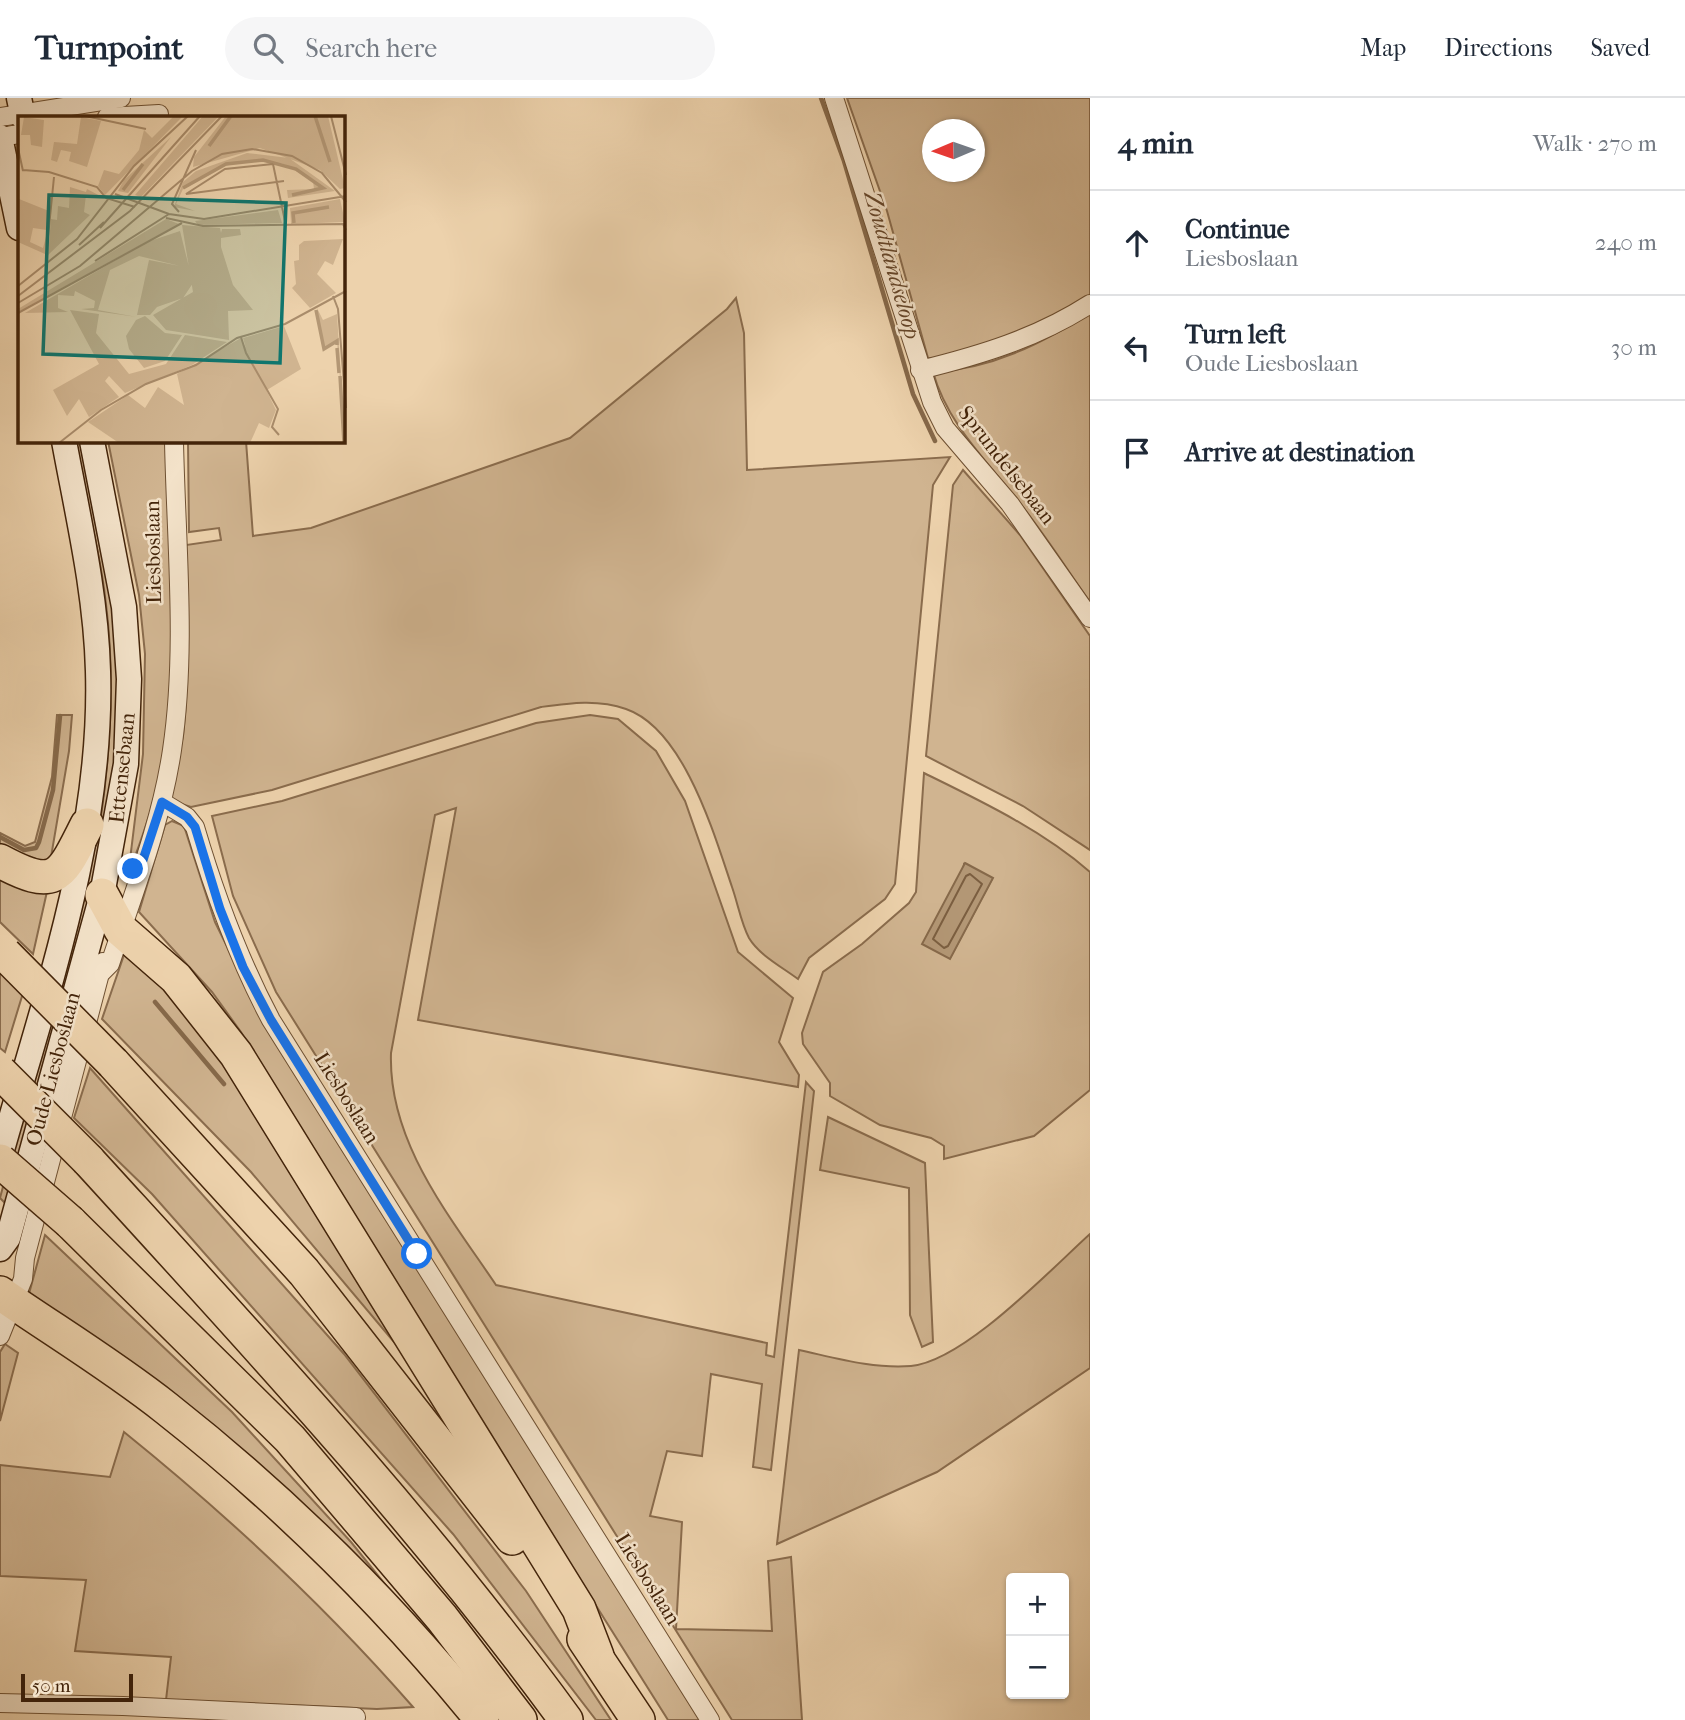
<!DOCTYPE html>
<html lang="en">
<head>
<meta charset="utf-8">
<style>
	:root { --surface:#fff; --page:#f6f6f7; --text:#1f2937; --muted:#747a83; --line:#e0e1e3 }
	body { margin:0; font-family:"IM FELL French Canon",serif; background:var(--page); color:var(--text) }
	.controls { position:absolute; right:21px; bottom:21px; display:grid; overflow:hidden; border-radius:7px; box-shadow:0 2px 5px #0004 }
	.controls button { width:63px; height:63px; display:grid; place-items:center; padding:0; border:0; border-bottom:2px solid var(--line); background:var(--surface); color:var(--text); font:35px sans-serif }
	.compass { position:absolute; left:922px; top:21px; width:63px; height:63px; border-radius:50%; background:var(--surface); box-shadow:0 2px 5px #0004; rotate:268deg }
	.scale { position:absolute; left:21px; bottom:18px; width:112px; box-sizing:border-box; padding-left:7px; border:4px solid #43240a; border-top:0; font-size:19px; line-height:24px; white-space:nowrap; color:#43240a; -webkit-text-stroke:5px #f3e2c9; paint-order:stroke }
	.stop { position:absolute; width:21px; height:21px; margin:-16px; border:5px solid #1a73e8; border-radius:50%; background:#fff }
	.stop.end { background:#1a73e8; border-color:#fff; box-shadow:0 2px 7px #0008 }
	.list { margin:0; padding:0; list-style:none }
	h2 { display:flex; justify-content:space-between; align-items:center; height:91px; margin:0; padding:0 28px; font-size:30px }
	h2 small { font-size:23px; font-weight:400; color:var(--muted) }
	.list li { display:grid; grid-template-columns:46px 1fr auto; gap:21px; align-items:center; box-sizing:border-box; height:105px; padding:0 28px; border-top:2px solid var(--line) }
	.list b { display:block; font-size:26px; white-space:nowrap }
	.list p { margin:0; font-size:23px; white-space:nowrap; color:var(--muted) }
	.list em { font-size:23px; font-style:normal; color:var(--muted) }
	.icon { flex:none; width:38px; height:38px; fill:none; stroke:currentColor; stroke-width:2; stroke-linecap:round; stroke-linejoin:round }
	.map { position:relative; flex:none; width:1090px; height:1622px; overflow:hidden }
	header { display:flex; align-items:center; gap:42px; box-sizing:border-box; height:98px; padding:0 35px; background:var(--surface); border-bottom:2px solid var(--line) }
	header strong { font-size:33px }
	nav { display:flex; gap:38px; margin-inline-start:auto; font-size:24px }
	.search { width:490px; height:63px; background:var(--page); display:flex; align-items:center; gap:18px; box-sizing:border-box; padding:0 24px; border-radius:38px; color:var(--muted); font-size:26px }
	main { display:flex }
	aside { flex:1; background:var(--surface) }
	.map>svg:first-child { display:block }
</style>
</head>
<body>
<header>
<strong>Turnpoint</strong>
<div class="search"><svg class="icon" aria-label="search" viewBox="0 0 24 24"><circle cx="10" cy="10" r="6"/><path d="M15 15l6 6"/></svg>Search here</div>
<nav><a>Map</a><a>Directions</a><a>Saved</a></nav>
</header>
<main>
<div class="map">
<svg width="1090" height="1622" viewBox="0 0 1090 1622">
	<rect width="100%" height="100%" fill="#edd2ac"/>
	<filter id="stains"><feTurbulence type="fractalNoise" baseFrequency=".00286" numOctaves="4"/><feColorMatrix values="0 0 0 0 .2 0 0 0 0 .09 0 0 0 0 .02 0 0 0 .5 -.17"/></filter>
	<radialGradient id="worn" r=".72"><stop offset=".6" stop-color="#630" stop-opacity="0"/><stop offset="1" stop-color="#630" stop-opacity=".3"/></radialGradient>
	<!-- green -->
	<g fill="#d0b490" stroke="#8a6c4d" stroke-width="2" fill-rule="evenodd">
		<path d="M847,0h243v200l-41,26 -104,35 -17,-1 -41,-147zM932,32h42v42h-42z"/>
		<path d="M736,200l8,35 3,137 203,-13 -17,28 -38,399 -10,15 -76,59 -11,21c-16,-12 -39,-24 -49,-41 -8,-15 -11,-34 -17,-51 -18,-53 -48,-158 -106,-178 -28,-10 -56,-6 -85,-2l-269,83 -81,17 -16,-5 -5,-7 13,-59 3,-33v-158l35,-5 -2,-12 -30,4 -1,-91h58l7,95 58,-8 259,-90 157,-129z"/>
		<path d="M1090,215v289c-24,-34 -46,-69 -72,-101 -32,-41 -71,-78 -85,-129 58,-3 108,-28 157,-59z"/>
		<path d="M73,343h11l36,212v81l-22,140 -89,333 -9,-9 101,-381c10,-71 14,-141 5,-213 -6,-55 -22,-109 -33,-163z"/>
		<path d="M108,343h60c2,112 12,229 -9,339 -7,33 -20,65 -31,96l15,-122 2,-100 -6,-59z"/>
		<path d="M963,372l57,65 70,101v214l-67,-44 -97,-50 27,-271z"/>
		<path d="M57,617h15l-3,36 -19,112 -50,-14v-16l25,13 10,-4 17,-65z"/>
		<path d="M590,617l28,4 38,32 29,50 53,151 55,46 -14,44 20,33 -1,12 -380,-67 38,-212 -21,7 -44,238c-3,89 58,162 105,232l271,58 -1,12 8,2 32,-275 8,9 -43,379 -18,-3 9,-83 -51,-10 -9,82 -35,-5 -17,65 32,6 -6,107 96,2 -4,-70 23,-4 11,163h-70l-456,-728 -43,-96 -21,-80 70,-15 254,-78z"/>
		<path d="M924,675c57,28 118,57 166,99v218l-56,46 -90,23v-13l-13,-8 -51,-13 -50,-29v-13l-27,-39 -1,-11 21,-61 39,-28 47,-41 7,-11zM964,766l28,15 -42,79z"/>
		<path d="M172,723l12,5 31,96 56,114 429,684h-32l-319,-507 -108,-181 -29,-40 -73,-80 26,-87z"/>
		<path d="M0,769l48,20 -15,67 -33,-32z"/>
		<path d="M126,851l62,58 222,354 -159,-189 -149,-153z"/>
		<path d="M0,873l23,22 -18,59 -5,-4z"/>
		<path d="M90,970l254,286 182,237 85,129h-15l-143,-186 -301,-340 -78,-76z"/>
		<path d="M828,1019l97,46 8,179 -11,5 -12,-32 -1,-127 -89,-18z"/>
		<path d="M1090,1136v134l-153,104 -160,72 22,-194c37,8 74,19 112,16 53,-5 138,-95 179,-132z"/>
		<path d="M45,1137l187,177 119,130 124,154 -448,-395z"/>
		<path d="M5,1246l13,9 -18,68v-69z"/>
		<path d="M124,1334c104,84 201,174 289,275l-36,2 -211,-9 5,-43 -96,-6 11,-71 -86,-4v-111l110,12z"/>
	</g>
	<!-- water -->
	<path fill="#b39775" stroke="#86694a" stroke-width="2" d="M965,765l28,15 -43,81 -28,-15z"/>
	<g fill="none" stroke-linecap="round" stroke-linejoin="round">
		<!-- shore -->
		<path stroke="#7b5e40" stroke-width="2" d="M970,776l12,10 -34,62 -4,2 -11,-9 33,-63z"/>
		<!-- stream -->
		<g stroke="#86694a" stroke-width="4.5">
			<path d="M821,0l23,63 69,233 22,47"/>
			<path d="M0,739l24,13 12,-2 3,-6 14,-52 7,-74"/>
			<path d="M155,904l69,82"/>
		</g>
		<defs>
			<g id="street">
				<path d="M834,0l98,304 13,26 65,76 80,114"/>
				<path d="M0,19l121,-19"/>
				<path d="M107,19l52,-3"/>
				<path d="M0,39l19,-3"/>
				<path d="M920,272c61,-15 117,-32 170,-66"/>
				<path d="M162,704l25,15 8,10c20,68 43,131 76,193l439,700"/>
				<path d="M102,874l8,-8c23,-70 51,-140 62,-214 15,-101 4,-207 2,-309"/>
				<path d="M0,1238l23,-57 2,-21 78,-296"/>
				<path d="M0,1605l123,3 233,11"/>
			</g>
			<g id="secondary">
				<path d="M19,0l4,19"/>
				<path d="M0,39l19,91"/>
				<path d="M0,1059c44,-158 103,-320 98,-486 -2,-78 -20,-154 -34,-230"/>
				<path d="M0,1151l8,-11 5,-18 89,-325 24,-131 3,-85 -5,-72 -32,-166"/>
			</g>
			<g id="highway">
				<path d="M0,763c58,31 61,15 87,-36"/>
				<path d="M102,797l19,35 55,48 60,76 343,555 18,47"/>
				<path d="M113,965l191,209 208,266"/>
				<path d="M88,1062c165,181 333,361 478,560"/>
				<path d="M70,1124l220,217 152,179 78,102"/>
				<path d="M0,1195c55,38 113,73 166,115 117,92 222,196 316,312"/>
				<path d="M584,1541l54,81"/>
			</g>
		</defs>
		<!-- street casing -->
		<use href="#street" stroke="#6e5032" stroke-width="20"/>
		<!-- secondary casing -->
		<use href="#secondary" stroke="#43240a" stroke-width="27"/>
		<!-- highway casing -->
		<use href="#highway" stroke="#43240a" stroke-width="36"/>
		<!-- street -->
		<use href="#street" stroke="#f3e2c9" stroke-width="18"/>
		<!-- secondary -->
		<use href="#secondary" stroke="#f3e2c9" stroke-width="24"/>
		<!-- highway -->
		<use href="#highway" stroke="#edd2ac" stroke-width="33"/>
		<defs>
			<g id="highway-bridge">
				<path d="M5,856l108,109"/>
				<path d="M0,974l88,88"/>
				<path d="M0,1063l70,61"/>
			</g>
		</defs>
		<!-- highway-bridge casing -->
		<use href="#highway-bridge" stroke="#43240a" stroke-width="36" stroke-linecap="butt"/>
		<!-- highway-bridge -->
		<use href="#highway-bridge" stroke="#edd2ac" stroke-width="33"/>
	</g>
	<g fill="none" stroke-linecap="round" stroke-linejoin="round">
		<!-- route -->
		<path stroke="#1a73e8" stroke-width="9" d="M133,771l10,-9 19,-58 25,15 8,10 25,82 23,58 28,53 146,234"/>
	</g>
	<g text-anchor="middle" stroke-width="5" stroke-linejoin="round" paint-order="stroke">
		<!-- street labels -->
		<g font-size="21" fill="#43240a" stroke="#f3e2c9">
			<text transform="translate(1007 367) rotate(52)" y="7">Sprundelsebaan</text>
			<text transform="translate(153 454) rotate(-91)" y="7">Liesboslaan</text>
			<text transform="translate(122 670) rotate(-84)" y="7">Ettensebaan</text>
			<text transform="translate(53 971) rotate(-75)" y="7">Oude Liesboslaan</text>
			<text transform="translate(347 1000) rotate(58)" y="7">Liesboslaan</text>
			<text transform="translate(648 1481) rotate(58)" y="7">Liesboslaan</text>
		</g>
		<!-- water labels -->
		<g font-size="23" font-style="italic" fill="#65462a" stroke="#f3e2c9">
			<text transform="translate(893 167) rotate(74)" y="8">Zoudtlandseloop</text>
		</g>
	</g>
	<!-- overview -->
	<g transform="translate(18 18)">
		<rect width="327" height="327" fill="#edd2ac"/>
		<path d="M156,0h9l-78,79 -7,-9 6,-16 15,4 20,-24 5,-20 8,8zM185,0h16l-78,81 -6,-2zM208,0h102l17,72 -5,1 -20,-19 -60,-22 -67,19 1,-10zM6,1l20,3 -2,27 -11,-2 -1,-10h-9zM63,1l20,4 -14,46 -18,-6 2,-9 -10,-2 -4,12 -6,-2 3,-18 23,2zM153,21l-43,56 -10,-2 6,-11zM229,37l42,5 46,33 -47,7 -1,-8 27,-1 -1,-8 -29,-17 -35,-4 -32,8 -34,21 -7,15 19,7 -21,-4 9,-25 13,-11zM52,71l16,5 1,-3 17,9 -18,-3 -2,17 6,3 -42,40 3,-36 6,1 1,-14 11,2zM1,83l30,12 -2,19 -14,-2 -3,14 13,6 4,-15 -2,21 -27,-12zM322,83l5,23 -54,2 -1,-16zM260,94l4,13 -84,2 -3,-4zM148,103l13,5 -161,88v-3zM164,109l38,3 1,5 1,-4h18l1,6 -20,3v9l12,38 20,25 -25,1 1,29 -63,-10 -13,-15 40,-23zM162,115l13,52 -10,15 -26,9 -7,8h-13l12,-55 31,6 -41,-10 -29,14 -12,40 39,7 -56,-8 13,-1 1,-7 -20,-10 -1,5 -16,-1v13l10,4 -43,1 122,-71zM325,123l-10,26 -8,-4 -8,13 19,19 -26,15 -18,-20 4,-4 -2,-23 5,-1v-15l5,-4zM299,192l6,12 14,-6 8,129 -8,-102 -13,8zM52,194l29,4 -3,19 33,41 37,-10 19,-29 42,7 -35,23 -67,28 -16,-17 -4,5 14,16 -30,20 -10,-18 -12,17 -14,-26 46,-26zM127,200l20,17 17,2 -17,26 -21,7 -15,-19 -3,-13 10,-16zM266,210l17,43 -34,21 -19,-34 -5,-18zM223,222l35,72 -7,18 -10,-5 -9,20h-131l-31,-21 40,-27 17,13 13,-21 26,18 -7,-31z" fill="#d0b490"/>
		<path fill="none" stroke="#b39775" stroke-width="3.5" d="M297,0l15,46M191,30l22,-30M165,72l43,-24 37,-4 33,9 27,19 -31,7M105,74l20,-26M276,107l-1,-10 36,-6M298,194l8,39 13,-8v4M319,232l2,25M322,260l4,67"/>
		<path fill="none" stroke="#a98c6b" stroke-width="2" d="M67,0l61,13M313,0l15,59M0,32l5,23M255,48l-48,5 -39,25 98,-13M255,48l13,62M5,54l26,2 48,15 9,11 29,9M97,78l54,20 35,5 142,-23M161,96l-7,-8 24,-54M148,102l37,8 140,-2 3,6M82,112l100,-112M61,129l25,-23M29,131l7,-70M77,145l74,-47M0,170l59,-47 57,-73 54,-50M0,180l112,-85 92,-95M315,180l5,13 8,99M0,187l62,-37 112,-95 30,-17 30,-5 40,7 30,17 24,29M0,197l164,-90M223,221l5,16 32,56 -6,18 7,8M41,327l42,-33 45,-26 50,-19 41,-27 48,-14 61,-33"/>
		<path fill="#0f766e" fill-opacity="0.15" stroke="#0f766e" stroke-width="3.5" d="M31,79l237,8 -6,160 -237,-9z"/>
		<rect width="327" height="327" fill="none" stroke="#43240a" stroke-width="3.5"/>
	</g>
	<rect width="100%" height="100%" filter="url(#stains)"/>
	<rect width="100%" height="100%" fill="url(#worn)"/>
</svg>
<div class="controls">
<button>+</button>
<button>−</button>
</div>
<svg class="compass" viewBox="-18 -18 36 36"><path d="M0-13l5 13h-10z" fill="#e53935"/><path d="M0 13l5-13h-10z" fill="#747a83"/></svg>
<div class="scale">50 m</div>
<div class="stop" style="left:417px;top:1156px"></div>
<div class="stop end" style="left:133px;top:771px"></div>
</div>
<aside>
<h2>4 min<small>Walk · 270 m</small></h2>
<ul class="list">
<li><svg class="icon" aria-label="ahead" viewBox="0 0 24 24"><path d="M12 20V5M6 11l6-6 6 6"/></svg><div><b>Continue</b><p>Liesboslaan</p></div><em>240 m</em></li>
<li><svg class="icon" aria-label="left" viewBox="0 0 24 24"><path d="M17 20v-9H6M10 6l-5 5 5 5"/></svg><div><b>Turn left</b><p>Oude Liesboslaan</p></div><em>30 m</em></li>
<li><svg class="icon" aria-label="arrive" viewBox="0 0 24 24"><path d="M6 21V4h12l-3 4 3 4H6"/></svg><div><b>Arrive at destination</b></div></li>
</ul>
</aside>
</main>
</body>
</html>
